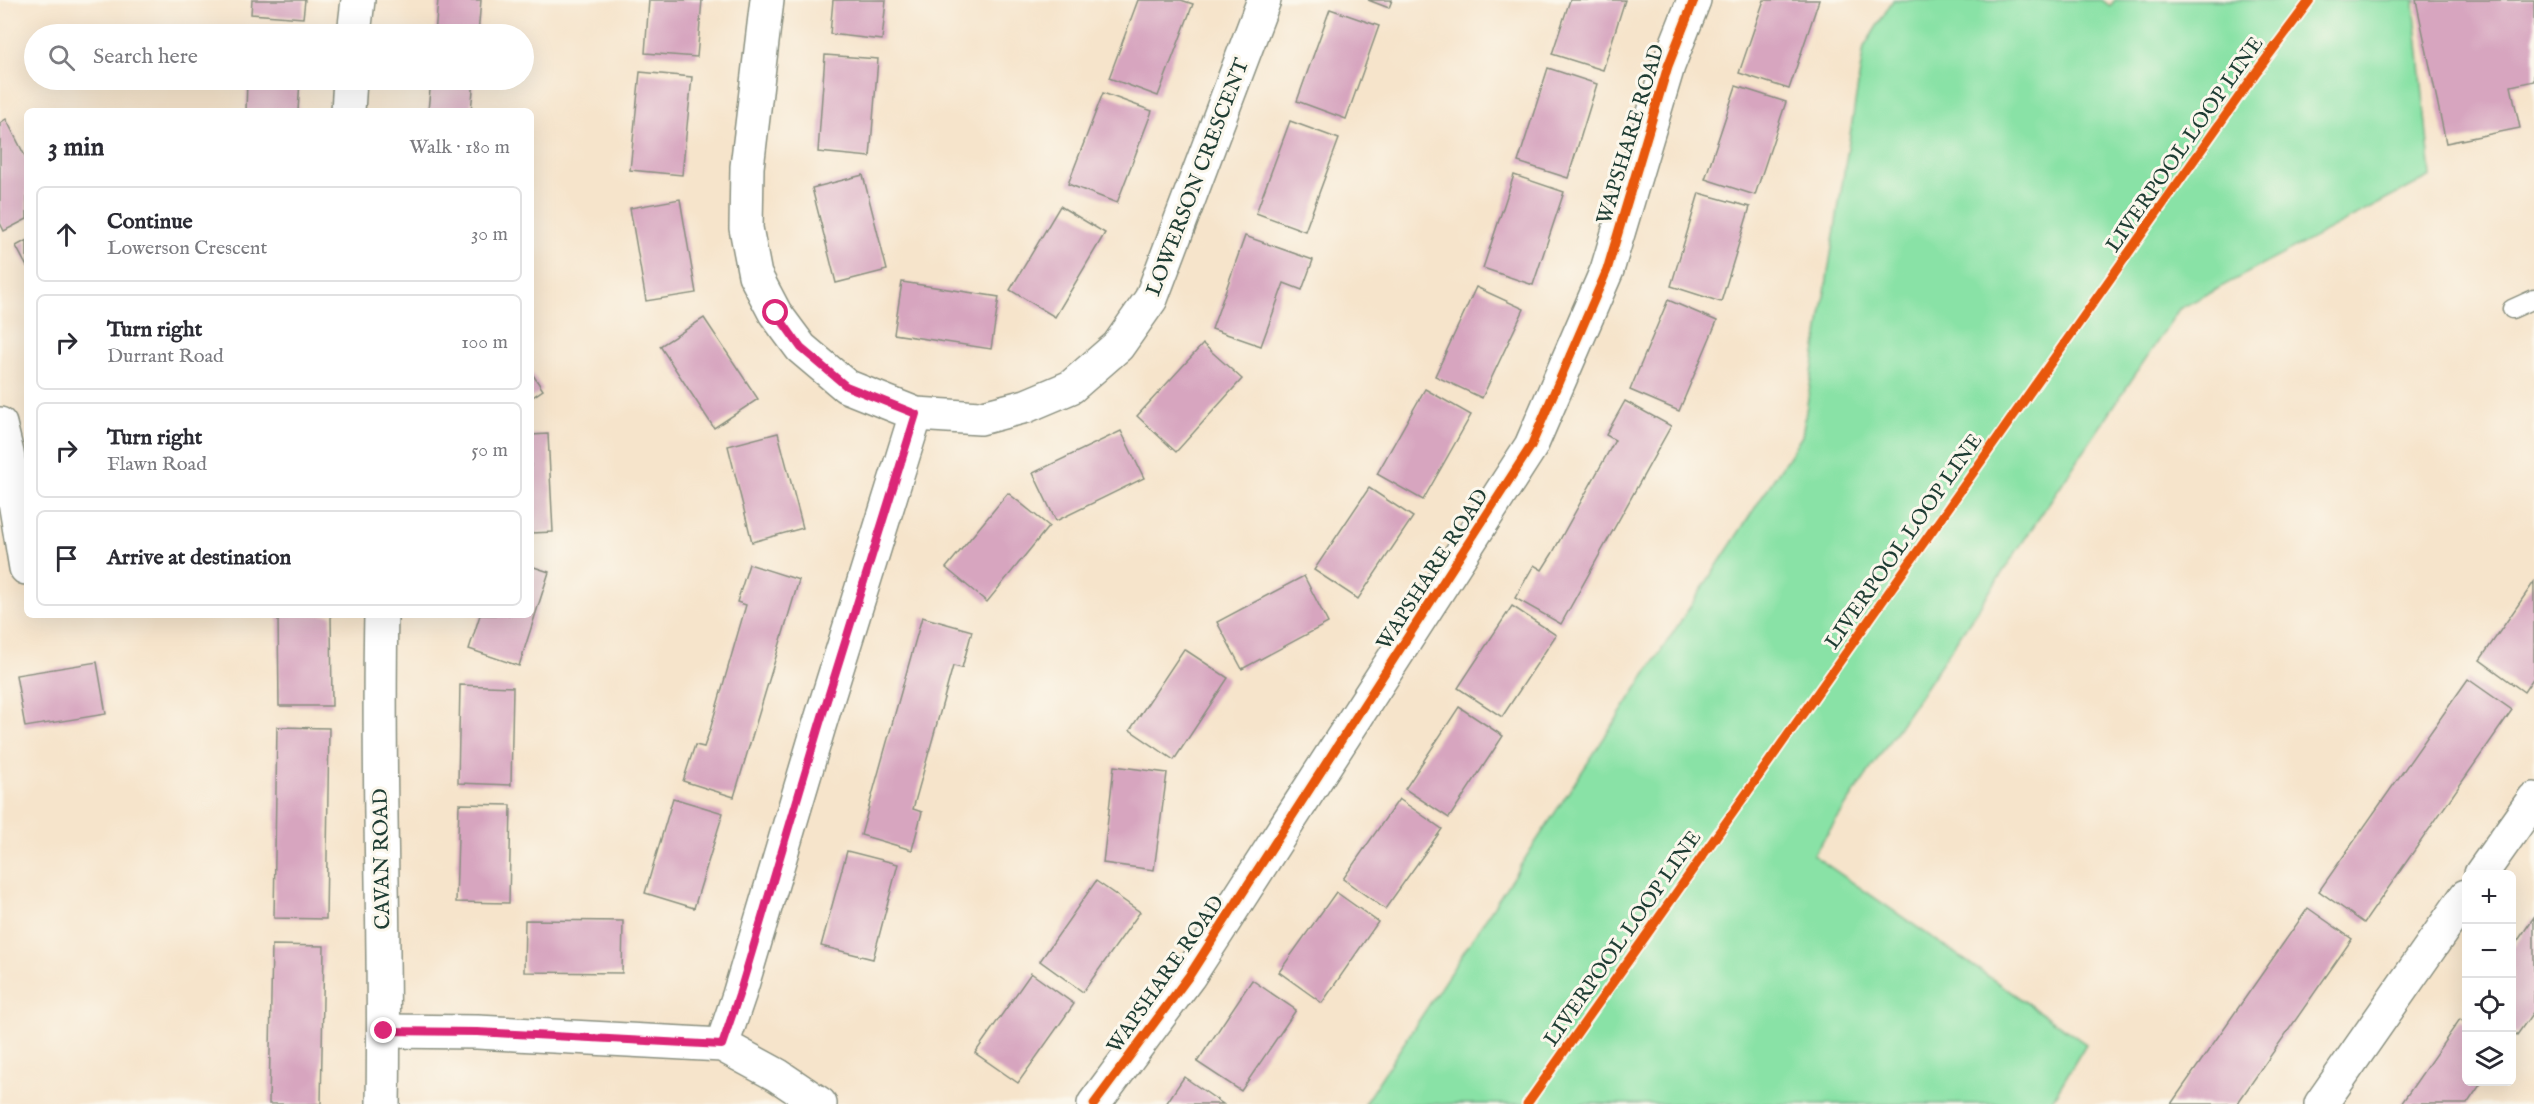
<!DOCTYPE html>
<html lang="en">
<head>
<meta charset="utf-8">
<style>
	:root { --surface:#fff; --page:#f2f2f3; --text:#2b2b33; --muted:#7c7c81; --line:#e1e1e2 }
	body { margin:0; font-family:"IM FELL English",serif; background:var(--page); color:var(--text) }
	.controls { position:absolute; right:18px; bottom:18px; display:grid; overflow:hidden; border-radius:9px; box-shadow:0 6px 24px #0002 }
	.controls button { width:54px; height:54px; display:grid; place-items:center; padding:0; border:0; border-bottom:2px solid var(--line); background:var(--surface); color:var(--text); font:30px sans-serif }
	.stop { position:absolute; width:18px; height:18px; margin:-14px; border:4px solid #db2777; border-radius:50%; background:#fff }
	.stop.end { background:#db2777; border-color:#fff; box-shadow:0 2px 6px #0008 }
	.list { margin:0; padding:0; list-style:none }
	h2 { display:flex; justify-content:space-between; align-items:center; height:78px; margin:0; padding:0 24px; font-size:26px }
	h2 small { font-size:20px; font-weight:400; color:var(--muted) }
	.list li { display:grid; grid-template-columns:39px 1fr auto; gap:18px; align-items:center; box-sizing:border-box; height:96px; margin:0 12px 12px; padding:0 12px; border:2px solid var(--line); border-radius:9px }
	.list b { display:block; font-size:22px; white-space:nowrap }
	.list p { margin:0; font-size:20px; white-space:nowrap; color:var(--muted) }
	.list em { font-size:20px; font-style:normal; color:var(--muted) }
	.icon { flex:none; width:33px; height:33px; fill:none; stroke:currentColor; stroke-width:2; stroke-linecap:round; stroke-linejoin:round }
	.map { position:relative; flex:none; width:2534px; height:1104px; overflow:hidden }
	.search { position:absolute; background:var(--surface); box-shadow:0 6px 24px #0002; left:24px; top:24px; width:510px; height:66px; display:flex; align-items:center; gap:15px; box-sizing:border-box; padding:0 21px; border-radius:33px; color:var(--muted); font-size:22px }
	.panel { position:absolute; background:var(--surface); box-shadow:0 6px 24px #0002; left:24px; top:108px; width:510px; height:510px; border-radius:9px }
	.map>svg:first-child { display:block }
</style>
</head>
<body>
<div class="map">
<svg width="2534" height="1104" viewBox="0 0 2534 1104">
	<rect width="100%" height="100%" fill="#fbf7ec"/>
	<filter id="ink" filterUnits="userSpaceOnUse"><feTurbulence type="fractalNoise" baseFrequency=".0167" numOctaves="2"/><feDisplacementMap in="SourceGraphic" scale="12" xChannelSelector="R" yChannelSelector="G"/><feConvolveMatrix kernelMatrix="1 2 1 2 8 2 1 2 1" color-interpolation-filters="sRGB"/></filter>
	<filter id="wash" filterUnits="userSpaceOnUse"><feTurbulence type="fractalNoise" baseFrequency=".008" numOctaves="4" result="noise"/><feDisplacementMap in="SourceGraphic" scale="24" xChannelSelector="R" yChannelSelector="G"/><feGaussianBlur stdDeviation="1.35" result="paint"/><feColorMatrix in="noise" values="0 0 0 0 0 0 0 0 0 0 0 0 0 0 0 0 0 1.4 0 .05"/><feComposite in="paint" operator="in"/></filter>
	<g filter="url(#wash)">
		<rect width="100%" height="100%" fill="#f6e4cb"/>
		<!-- green -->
		<path fill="#89e2a6" stroke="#54906d" stroke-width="1.5" d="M1893,0h209l8,6 5,-6h302l-3,3 17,173 -252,133 -366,546 273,189 -36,60h-686l438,-668 62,-389z"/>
		<g id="blocks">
			<!-- building -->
			<g fill="#d7a5bf">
				<path d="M252,0h53l-2,18 -52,-4z"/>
				<path d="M438,0h43l-3,34h-43z"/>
				<path d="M649,0h53l-5,57 -52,-4z"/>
				<path d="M833,0h53l-4,40 -52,-6z"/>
				<path d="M1138,0h43l12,4 -35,92 -49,-18z"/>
				<path d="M1368,0h24l-3,8z"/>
				<path d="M1570,0h55l-22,70 -51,-16z"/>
				<path d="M1764,0h55l-30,89 -50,-16z"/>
				<path d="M2416,0h118v81l-23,5 9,42 -74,15z"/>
				<path d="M1330,9l49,17 -33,93 -49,-18z"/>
				<path d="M825,55l53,4 -8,98 -52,-5z"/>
				<path d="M1548,68l49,16 -29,94 -50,-16z"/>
				<path d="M640,72l52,5 -10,98 -52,-5z"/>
				<path d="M247,80h53l-2,31h-52z"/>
				<path d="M431,80h43l-3,31h-43z"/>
				<path d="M1736,86l50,16 -31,93 -50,-16z"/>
				<path d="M1103,93l49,18 -35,92 -49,-19z"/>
				<path d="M6,119l21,41v59l-23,12 -4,-8v-100z"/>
				<path d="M1290,121l49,18 -34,92 -49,-18z"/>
				<path d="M863,175l24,95 -51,13 -24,-95z"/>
				<path d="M1514,175l50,17 -31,93 -50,-17z"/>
				<path d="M1699,193l51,14 -29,95 -50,-16z"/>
				<path d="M680,199l16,94 -50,8 -16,-93z"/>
				<path d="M1060,206l45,27 -50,84 -45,-27z"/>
				<path d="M1245,236l68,24 -11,30 -18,-7 -23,63 -49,-17z"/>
				<path d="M27,240v27l-11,-21z"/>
				<path d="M902,282l97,15 -8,52 -97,-15z"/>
				<path d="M1476,287l48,22 -42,89 -47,-22z"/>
				<path d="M1668,300l49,21 -38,90 -49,-21z"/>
				<path d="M704,318l54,81 -44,29 -54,-82z"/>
				<path d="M1203,344l39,35 -66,73 -39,-36z"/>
				<path d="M531,372l12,18 -12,8z"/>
				<path d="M1425,389l46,26 -48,85 -46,-26z"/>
				<path d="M1625,401l46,25 -110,198 -46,-26 19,-33 8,5 10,-16 63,-114 -9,-5z"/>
				<path d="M1121,431l23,47 -88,43 -23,-48z"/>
				<path d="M778,433l25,95 -51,14 -24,-96z"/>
				<path d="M548,434l5,98 -22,1v-98z"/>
				<path d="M1369,488l44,29 -55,82 -44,-29z"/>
				<path d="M1008,493l41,33 -62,76 -41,-34z"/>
				<path d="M749,564l50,16 -65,217 -51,-16 12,-36 9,2 6,-17 36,-125 -9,-3z"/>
				<path d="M531,566l18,6 -30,94 -50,-17 11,-34h51z"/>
				<path d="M1304,576l24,47 -86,46 -25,-47z"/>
				<path d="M2534,582v95l-10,15 -44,-32z"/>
				<path d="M1512,606l44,29 -54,82 -44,-29z"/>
				<path d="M278,615h53l1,91h-53z"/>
				<path d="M922,617l50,14 -10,37 -9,-2 -40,143 9,3 -10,38 -51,-15z"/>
				<path d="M1184,649l44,29 -54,82 -44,-30z"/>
				<path d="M97,662l9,52 -81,13 -9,-52z"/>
				<path d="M2468,679l44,31 -148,213 -45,-32z"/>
				<path d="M460,685l53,2 -2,98 -53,-2z"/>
				<path d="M1459,707l44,29 -54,82 -44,-29z"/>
				<path d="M277,727l52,1 -3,191 -52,-1z"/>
				<path d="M1114,766l53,7 -13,97 -51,-7z"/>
				<path d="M673,798l50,15 -29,95 -49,-15z"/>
				<path d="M1399,799l43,30 -57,80 -42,-30z"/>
				<path d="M459,804l52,1 -2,98 -53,-1z"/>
				<path d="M847,851l51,13 -25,95 -52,-13z"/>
				<path d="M1096,881l44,31 -57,80 -43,-31z"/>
				<path d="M1336,892l42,30 -56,81 -43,-31z"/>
				<path d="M2308,908l44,31 -115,165h-66z"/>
				<path d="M2534,917v94l-17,24 -5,-4v-82z"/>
				<path d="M525,920l98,1 -1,52 -98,-1z"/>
				<path d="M272,945l52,1 -3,158h-52z"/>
				<path d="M1031,973l43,31 -56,79 -43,-30z"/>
				<path d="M1252,980l44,30 -55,81 -44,-29z"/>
				<path d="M2460,1019l6,5v58h16l-15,22h-66z"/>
				<path d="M1184,1077l39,27h-57z"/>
			</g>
		</g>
	</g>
	<g filter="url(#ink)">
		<use href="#blocks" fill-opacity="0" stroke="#8a9080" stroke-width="1.5"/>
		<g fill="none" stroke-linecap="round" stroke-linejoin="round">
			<defs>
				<path id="lane" d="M2512,309l22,-10"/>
				<g id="street">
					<path d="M767,0l-20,167 -1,61 9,47 20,38 26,35 45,38 70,28 64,4 46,-12 45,-19 47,-41 33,-47 113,-299"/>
					<path d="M354,34l4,-34"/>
					<path d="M348,111l2,-31"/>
					<path d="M0,424l7,29 19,115"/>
					<path d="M381,615c-4,163 5,326 2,489"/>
					<path d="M2481,874l53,-75"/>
					<path d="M384,1031l93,1 245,13 55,30 43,29"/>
					<path d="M722,1045l17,-50 80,-269 97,-312"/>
					<path d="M1094,1104l95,-128 342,-530 76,-176 61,-204 26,-66"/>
					<path d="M2321,1104l145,-208"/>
				</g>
			</defs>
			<!-- lane casing -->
			<use href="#lane" stroke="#8a9080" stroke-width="21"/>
			<!-- street casing -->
			<use href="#street" stroke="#8a9080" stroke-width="36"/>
			<!-- lane -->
			<use href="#lane" stroke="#fff" stroke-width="18"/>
			<!-- street -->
			<use href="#street" stroke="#fff" stroke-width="33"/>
			<defs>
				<g id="cycleway">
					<path d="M1094,1104l95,-128 342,-530 76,-176 61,-204 26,-66"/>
					<path d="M1527,1104l730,-1033 53,-71"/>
				</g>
			</defs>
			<!-- cycleway casing -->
			<use href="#cycleway" stroke="#fbf7ec" stroke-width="13"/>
			<!-- cycleway -->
			<use href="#cycleway" stroke="#e8590c" stroke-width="9"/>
		</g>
	</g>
	<g fill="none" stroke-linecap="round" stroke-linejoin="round" filter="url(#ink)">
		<!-- route -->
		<path stroke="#db2777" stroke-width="8" d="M384,1031l93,1 245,13 17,-50 80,-269 97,-312 -70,-28 -45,-38 -25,-35"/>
	</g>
	<g text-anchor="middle" stroke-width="6" stroke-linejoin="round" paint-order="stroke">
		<!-- street labels -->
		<g font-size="21" fill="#1f3d34" stroke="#fbf7ec">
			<text transform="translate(1630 134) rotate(-73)" y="7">WAPSHARE ROAD</text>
			<text transform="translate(2184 144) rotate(-55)" y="7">LIVERPOOL LOOP LINE</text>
			<text transform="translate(1197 177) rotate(-69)" y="7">LOWERSON CRESCENT</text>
			<text transform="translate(1903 541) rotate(-55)" y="7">LIVERPOOL LOOP LINE</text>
			<text transform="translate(1432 569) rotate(-57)" y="7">WAPSHARE ROAD</text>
			<text transform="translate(381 859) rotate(-91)" y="7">CAVAN ROAD</text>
			<text transform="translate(1622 938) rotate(-55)" y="7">LIVERPOOL LOOP LINE</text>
			<text transform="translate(1165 974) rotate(-55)" y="7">WAPSHARE ROAD</text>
		</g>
	</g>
</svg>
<div class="controls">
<button>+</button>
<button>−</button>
<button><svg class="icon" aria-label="locate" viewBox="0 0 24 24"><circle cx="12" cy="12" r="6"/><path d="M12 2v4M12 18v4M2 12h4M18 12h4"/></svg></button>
<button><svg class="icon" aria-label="layers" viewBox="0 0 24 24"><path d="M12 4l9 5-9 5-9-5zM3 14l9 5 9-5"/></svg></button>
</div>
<div class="stop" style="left:776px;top:313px"></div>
<div class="stop end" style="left:384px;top:1031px"></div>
<div class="search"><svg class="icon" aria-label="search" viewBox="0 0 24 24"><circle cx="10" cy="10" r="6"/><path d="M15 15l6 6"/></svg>Search here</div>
<section class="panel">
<h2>3 min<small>Walk · 180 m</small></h2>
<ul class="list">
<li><svg class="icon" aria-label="ahead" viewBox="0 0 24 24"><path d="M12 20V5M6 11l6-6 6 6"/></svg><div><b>Continue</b><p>Lowerson Crescent</p></div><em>30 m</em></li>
<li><svg class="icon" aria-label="right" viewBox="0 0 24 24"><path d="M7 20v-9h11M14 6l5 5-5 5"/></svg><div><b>Turn right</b><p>Durrant Road</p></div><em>100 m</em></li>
<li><svg class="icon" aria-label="right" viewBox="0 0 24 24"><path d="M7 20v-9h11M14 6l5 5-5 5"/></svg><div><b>Turn right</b><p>Flawn Road</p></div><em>50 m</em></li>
<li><svg class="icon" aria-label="arrive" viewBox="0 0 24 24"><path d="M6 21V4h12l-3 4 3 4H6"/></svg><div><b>Arrive at destination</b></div></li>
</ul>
</section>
</div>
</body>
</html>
